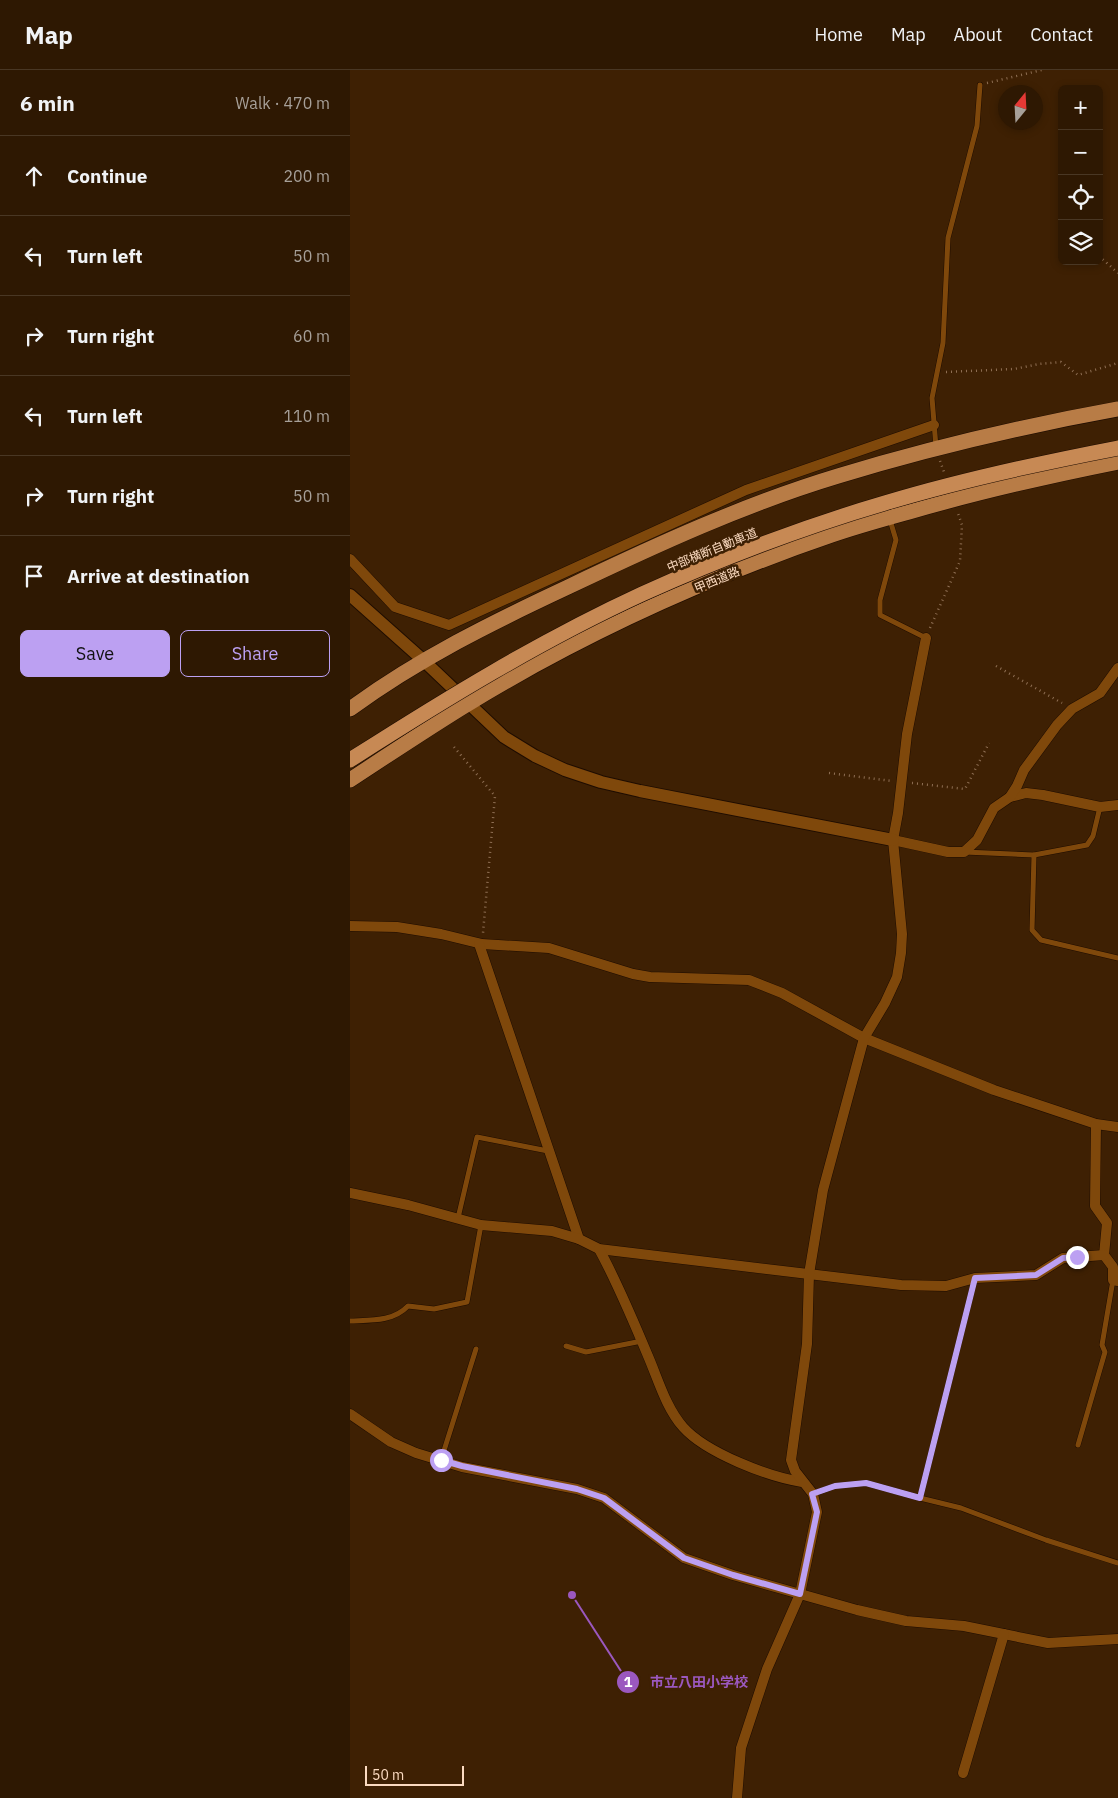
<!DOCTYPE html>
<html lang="en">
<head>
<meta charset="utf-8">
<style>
	:root { --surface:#2e1802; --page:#36210c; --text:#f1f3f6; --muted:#a7a099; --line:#493724; --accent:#bca0f2 }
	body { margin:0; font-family:"IBM Plex Sans","Noto Sans JP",sans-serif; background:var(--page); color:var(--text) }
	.controls { position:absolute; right:15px; top:15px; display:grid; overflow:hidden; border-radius:8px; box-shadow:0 2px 8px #0003 }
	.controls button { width:45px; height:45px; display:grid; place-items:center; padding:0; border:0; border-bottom:1px solid var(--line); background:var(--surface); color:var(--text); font:25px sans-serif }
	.compass { position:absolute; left:648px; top:15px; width:45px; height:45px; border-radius:50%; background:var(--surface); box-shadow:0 2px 8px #0003; rotate:18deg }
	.scale { position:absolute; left:15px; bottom:12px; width:99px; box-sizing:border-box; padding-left:5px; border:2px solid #fbdac0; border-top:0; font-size:14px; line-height:18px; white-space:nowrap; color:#fbdac0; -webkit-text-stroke:4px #3e2003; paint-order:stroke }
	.stop { position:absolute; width:15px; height:15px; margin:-11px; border:4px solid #bca0f2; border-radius:50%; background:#fff }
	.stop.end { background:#bca0f2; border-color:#fff; box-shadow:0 1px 5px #0008 }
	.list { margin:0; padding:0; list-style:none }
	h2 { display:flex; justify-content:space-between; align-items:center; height:65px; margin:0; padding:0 20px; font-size:21px }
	h2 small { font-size:16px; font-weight:400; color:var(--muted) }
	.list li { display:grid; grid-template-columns:32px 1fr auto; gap:15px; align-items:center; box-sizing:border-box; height:80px; padding:0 20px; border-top:1px solid var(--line) }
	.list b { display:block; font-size:19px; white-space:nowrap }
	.list em { font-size:16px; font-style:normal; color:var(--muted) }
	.actions { display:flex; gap:10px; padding:15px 20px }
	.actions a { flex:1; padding:11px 0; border:1px solid var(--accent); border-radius:8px; text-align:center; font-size:18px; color:var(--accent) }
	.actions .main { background:var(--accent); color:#111 }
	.icon { flex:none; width:28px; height:28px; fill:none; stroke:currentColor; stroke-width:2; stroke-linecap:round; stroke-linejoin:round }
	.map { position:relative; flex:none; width:768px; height:1728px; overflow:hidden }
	header { display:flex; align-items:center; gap:30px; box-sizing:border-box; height:70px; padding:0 25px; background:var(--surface); border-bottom:1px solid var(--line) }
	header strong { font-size:24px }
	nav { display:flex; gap:28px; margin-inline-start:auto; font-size:18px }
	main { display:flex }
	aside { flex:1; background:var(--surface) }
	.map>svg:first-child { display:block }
</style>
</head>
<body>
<header>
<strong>Map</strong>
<nav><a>Home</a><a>Map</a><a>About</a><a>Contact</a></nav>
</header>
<main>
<aside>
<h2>6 min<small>Walk · 470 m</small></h2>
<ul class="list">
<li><svg class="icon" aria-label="ahead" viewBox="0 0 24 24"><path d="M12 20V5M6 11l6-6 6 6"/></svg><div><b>Continue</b></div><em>200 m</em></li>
<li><svg class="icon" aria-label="left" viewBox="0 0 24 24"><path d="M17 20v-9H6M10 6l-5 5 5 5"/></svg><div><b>Turn left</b></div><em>50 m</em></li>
<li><svg class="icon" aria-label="right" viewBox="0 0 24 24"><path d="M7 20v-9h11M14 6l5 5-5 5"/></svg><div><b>Turn right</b></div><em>60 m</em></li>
<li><svg class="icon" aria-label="left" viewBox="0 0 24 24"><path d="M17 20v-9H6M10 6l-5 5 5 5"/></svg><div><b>Turn left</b></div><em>110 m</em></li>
<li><svg class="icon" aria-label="right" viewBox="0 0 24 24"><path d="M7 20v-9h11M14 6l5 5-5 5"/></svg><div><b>Turn right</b></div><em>50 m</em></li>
<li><svg class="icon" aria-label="arrive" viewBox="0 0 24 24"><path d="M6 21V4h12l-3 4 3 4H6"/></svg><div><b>Arrive at destination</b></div></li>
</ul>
<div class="actions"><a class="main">Save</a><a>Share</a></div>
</aside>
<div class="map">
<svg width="768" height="1728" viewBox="0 0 768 1728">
	<rect width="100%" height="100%" fill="#3e2003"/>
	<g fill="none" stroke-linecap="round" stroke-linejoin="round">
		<defs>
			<g id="service">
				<path d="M586,377l-4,-49 11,-55 5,-105 29,-112 3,-41"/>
				<path d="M540,450l6,20 -16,60v15l46,23"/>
				<path d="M614,782l70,3 53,-10 6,-9 7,-29"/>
				<path d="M684,785l-2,75 9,10 77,18"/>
				<path d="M108,1148l19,-81 71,14"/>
				<path d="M0,1251c20,-1 43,1 58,-15l26,3 33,-7 14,-77"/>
				<path d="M216,1276l20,6 56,-11"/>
				<path d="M728,1375l27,-93 -3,-7 11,-65"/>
				<path d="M91,1390l35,-111"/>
				<path d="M463,1424l22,-8 31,-3 54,15 41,10 85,32 72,23"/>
				<path d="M570,1428l55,-220"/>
			</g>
			<g id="minor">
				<path d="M0,489l45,48 54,18 297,-135 188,-65"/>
				<path d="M660,727l16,-4 17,2 57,12 18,-2"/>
				<path d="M543,770l55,12h16l13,-12 17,-32 16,-11 7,-11 7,-16 33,-45 15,-16 28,-16 18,-25"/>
				<path d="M0,856l47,1 44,7 41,10 67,4 84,26 17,3 99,3 33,13 82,45 130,52 102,34 22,3"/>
				<path d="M129,874l100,295"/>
				<path d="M746,1054l-1,82 12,17 -3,32 9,12v13l5,1"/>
				<path d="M0,1123l58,12 73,20 71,6 27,8 20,10 302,36 45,1 29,-8 61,-3 27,-17 41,-3"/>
				<path d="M249,1179c19,35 34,71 49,107 10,23 18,52 35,71 23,26 86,50 119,55"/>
				<path d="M0,1344l41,28 25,11 46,14 115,22 27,9 80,60 49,17 124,35 49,11 58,5 84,17 70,-4"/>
				<path d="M613,1703l41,-139"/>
				<path d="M387,1728l4,-50 26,-79 33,-75 17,-82 -4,-18 -18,-23 -4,-11 16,-116 2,-70 14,-84 41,-152 21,-35 12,-26 4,-24 1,-19 -9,-94 5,-27 9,-79 19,-96"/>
			</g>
			<path id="tertiary" d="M0,525l73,65 81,77 31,19 30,14 36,12 39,9 253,49"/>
			<g id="trunk">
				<path d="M0,639c68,-50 143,-87 218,-122 88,-42 177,-83 270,-111 92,-28 186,-50 280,-67"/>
				<path d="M0,710c38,-25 77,-51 116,-75 115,-70 240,-127 366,-170 26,-9 52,-16 77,-23 69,-20 139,-36 209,-50"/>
			</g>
		</defs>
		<!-- service casing -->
		<use href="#service" stroke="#1e0c00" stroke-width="6"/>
		<!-- minor casing -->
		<use href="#minor" stroke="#1e0c00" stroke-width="11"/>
		<!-- tertiary casing -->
		<use href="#tertiary" stroke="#1e0c00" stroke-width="14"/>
		<!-- trunk casing -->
		<use href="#trunk" stroke="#1e0c00" stroke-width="16"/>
		<!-- path -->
		<g stroke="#8f6f54" stroke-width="2.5" stroke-dasharray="1 4" stroke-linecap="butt">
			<path d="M637,13l55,-13"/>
			<path d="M749,186l19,17"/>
			<path d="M596,302l68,-3 25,-5 22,-2 17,13 40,-12"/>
			<path d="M590,391l4,11"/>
			<path d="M580,558l30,-67 2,-36 -4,-12"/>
			<path d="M646,596l66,37"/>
			<path d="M104,677l41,49 -12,137"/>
			<path d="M479,703l63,8"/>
			<path d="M562,713l53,6 24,-46"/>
		</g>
		<!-- service -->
		<use href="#service" stroke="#7f480b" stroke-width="5"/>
		<!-- minor -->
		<use href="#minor" stroke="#7f480b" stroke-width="10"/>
		<!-- tertiary -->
		<use href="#tertiary" stroke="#7f480b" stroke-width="12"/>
		<!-- trunk -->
		<use href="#trunk" stroke="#b87c46" stroke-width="15"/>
		<defs>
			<path id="motorway-bridge" d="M0,690c94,-60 190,-119 292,-166 78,-35 161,-67 243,-91 76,-23 155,-40 233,-55"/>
		</defs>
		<!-- motorway-bridge casing -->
		<use href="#motorway-bridge" stroke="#1e0c00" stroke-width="16" stroke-linecap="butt"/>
		<!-- motorway-bridge -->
		<use href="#motorway-bridge" stroke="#c78954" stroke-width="15"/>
	</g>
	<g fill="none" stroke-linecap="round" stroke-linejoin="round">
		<!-- route -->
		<path stroke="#bca0f2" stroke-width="6" d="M91,1390l21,6 115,23 27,9 80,60 49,17 67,19 17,-82 -5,-18 23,-8 31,-3 54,15 55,-220 61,-3 27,-17 14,-1"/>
	</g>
	<g text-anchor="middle" stroke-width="5" stroke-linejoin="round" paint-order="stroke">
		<!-- street labels -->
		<g font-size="12" fill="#fbdac0" stroke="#3e2003">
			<text transform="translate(362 480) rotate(-22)" y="4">中部横断自動車道</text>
			<text transform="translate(367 510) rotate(-23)" y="4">甲西道路</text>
		</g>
	</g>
	<!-- callouts -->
	<path fill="none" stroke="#9b58bf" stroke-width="2" d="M222 1525L278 1612"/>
	<g fill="#9b58bf" stroke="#3e2003" stroke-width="2">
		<circle cx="222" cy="1525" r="5"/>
		<circle cx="278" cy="1612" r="12"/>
	</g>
	<g font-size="15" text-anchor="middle" font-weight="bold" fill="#fff">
		<text x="278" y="1617">1</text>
	</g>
	<g font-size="14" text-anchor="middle" font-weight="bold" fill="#9b58bf" stroke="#3e2003" stroke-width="5" stroke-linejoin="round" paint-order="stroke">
		<text x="349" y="1617">市立八田小学校</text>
	</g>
</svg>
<div class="controls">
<button>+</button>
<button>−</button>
<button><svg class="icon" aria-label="locate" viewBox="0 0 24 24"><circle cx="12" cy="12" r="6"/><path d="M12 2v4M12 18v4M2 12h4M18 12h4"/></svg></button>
<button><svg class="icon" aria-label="layers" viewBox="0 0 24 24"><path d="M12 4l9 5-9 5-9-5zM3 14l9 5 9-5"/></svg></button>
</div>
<svg class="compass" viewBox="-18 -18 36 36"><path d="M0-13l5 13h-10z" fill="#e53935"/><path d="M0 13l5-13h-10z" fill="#a7a099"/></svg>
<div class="scale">50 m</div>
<div class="stop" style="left:91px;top:1390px"></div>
<div class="stop end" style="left:727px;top:1187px"></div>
</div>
</main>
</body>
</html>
